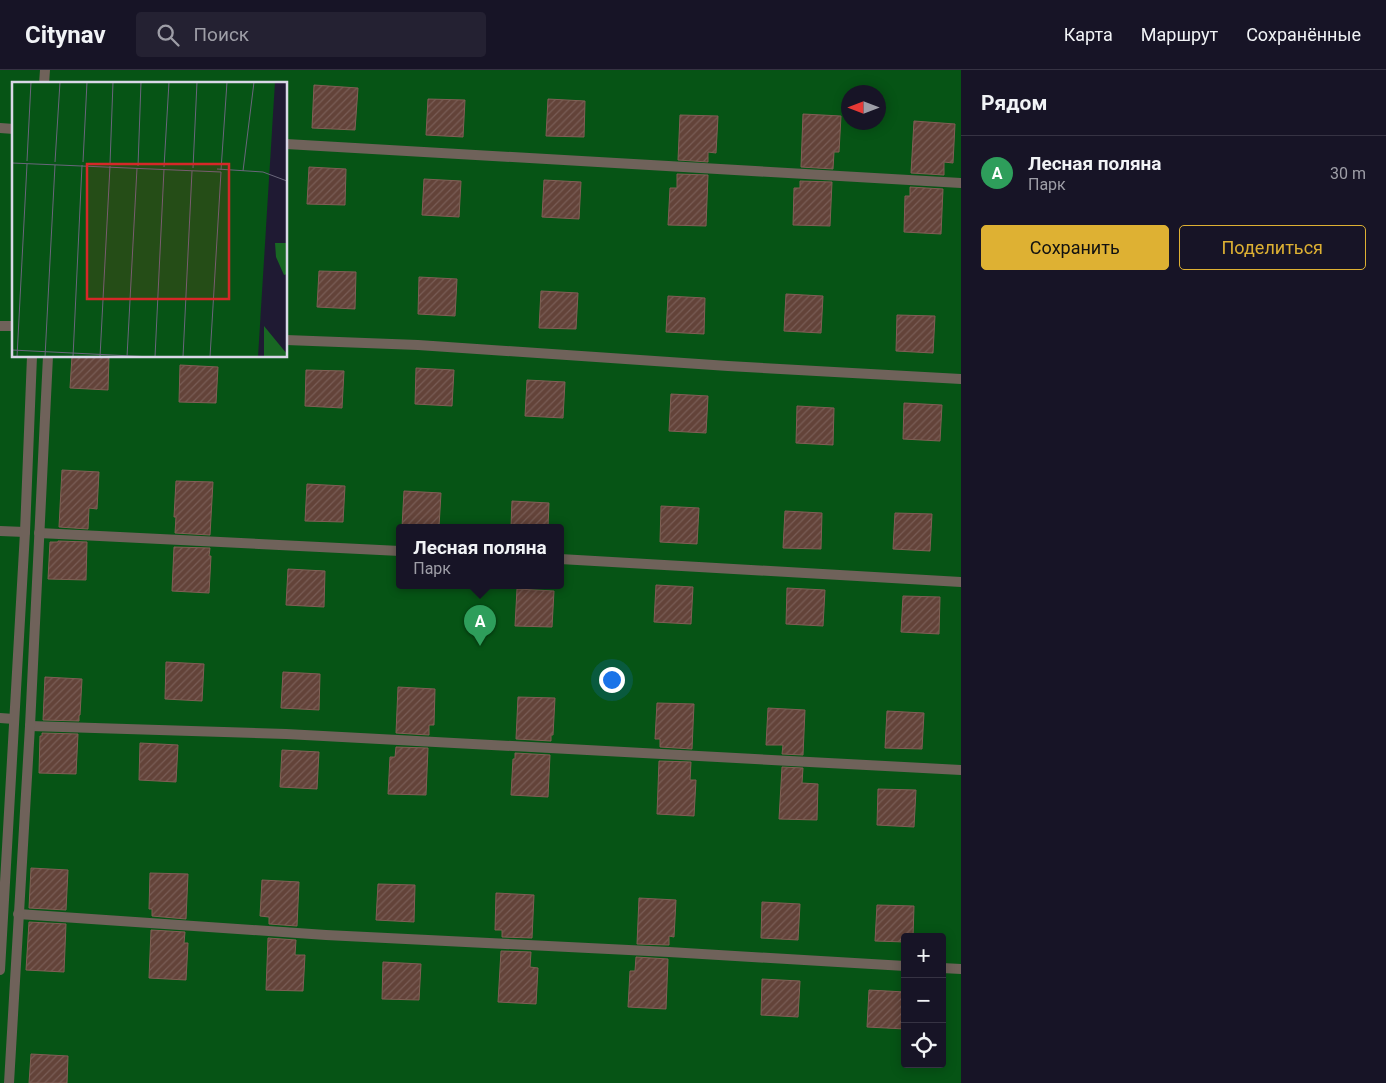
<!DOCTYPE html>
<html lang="ru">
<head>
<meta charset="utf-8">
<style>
	:root { --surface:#171426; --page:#242132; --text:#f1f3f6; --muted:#9e9ea7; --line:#363343; --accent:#deb133 }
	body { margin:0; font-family:Roboto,sans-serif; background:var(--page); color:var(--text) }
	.controls { position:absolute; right:15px; bottom:15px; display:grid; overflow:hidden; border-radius:5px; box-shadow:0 2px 12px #0003 }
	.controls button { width:45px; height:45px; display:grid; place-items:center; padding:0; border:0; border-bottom:1px solid var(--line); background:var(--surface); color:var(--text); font:25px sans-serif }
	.compass { position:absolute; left:841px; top:15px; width:45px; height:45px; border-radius:50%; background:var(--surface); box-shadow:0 2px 12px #0003; rotate:270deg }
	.you { position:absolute; left:611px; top:609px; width:18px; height:18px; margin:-12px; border:4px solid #fff; border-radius:50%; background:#1a73e8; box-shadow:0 0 0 8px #1a73e833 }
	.badge { display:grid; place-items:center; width:32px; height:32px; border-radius:50%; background:var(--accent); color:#fff; font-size:16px; font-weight:700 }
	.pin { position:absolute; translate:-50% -41px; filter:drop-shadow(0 1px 2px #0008) }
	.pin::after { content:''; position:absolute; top:26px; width:18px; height:15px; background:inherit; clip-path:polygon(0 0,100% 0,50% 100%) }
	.popup { position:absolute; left:396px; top:454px; width:168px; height:65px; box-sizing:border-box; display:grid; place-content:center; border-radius:5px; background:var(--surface); filter:drop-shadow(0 1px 4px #0005); font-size:16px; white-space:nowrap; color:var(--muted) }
	.popup b { font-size:19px; color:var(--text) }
	.popup::after { content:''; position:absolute; left:50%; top:100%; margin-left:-10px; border:10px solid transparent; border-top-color:var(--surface) }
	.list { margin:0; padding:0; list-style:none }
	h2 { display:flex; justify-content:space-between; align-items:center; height:65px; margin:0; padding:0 20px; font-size:21px }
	h2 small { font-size:16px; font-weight:400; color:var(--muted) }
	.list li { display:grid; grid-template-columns:32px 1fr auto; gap:15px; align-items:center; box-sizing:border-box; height:75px; padding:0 20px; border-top:1px solid var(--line) }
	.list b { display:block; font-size:19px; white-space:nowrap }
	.list p { margin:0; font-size:16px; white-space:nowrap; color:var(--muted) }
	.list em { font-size:16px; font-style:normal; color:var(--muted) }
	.actions { display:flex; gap:10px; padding:15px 20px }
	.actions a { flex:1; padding:11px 0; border:1px solid var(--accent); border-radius:5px; text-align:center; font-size:18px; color:var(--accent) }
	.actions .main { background:var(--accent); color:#111 }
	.icon { flex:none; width:28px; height:28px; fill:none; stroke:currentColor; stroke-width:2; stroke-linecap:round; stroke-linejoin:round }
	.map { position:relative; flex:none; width:961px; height:1013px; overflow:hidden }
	header { display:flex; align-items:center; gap:30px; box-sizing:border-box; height:70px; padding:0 25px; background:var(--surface); border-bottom:1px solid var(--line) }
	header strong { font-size:24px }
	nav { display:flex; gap:28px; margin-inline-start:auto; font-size:18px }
	.search { width:350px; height:45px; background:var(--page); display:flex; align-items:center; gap:12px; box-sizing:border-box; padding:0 18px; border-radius:5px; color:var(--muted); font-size:19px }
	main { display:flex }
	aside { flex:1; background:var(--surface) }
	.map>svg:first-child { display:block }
</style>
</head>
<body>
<header>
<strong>Citynav</strong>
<div class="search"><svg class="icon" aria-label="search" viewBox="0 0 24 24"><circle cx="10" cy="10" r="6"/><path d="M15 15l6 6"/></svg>Поиск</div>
<nav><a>Карта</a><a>Маршрут</a><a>Сохранённые</a></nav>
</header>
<main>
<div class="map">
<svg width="961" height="1013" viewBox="0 0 961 1013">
	<defs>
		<pattern id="building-hatch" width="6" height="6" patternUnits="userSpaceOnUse" patternTransform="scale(1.25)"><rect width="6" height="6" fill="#634339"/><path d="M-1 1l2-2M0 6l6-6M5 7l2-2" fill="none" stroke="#795d56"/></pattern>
	</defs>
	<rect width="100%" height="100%" fill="#1f1a33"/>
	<!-- green -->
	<path fill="#065415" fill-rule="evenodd" d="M0,0h961v1013h-961zM14,14h272v272h-272zM848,22h30v30h-30zM400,457h160v58h-160zM905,867h37v127h-37z"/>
	<!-- building -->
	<g fill="url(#building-hatch)" stroke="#815f55">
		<path d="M314,15l44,3 -3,42 -43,-2z"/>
		<path d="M428,29l37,1 -2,37 -37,-2z"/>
		<path d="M548,29l37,2 -1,36 -38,-1z"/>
		<path d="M803,44l38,2 -2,36h-5l-1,17 -32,-2z"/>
		<path d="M680,45l38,1 -2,37 -8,-1v10l-30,-2z"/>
		<path d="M914,51l41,3 -2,39 -9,-1v13l-33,-2z"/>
		<path d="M309,97l37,2 -1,36 -38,-1z"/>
		<path d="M677,104l31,1 -2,51 -38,-1 2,-37h7z"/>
		<path d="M424,109l37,2 -2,36 -37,-2z"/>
		<path d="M544,110l37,2 -2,37 -37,-2z"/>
		<path d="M800,111l32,1 -2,44 -37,-1 1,-37h6z"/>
		<path d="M910,117l33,2 -2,45 -37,-2 1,-36h5z"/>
		<path d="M319,201l37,1 -1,37 -38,-2z"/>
		<path d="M419,207l38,2 -2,37 -37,-2z"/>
		<path d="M541,221l37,2 -2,36 -37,-1z"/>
		<path d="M786,224l37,2 -2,37 -37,-2z"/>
		<path d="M668,226l37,2 -1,36 -38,-2z"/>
		<path d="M897,245l38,1 -2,37 -37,-2z"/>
		<path d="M72,286h37l-1,34 -38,-2z"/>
		<path d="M180,295l38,2 -2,36 -37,-1z"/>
		<path d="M416,298l38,2 -2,36 -37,-2z"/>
		<path d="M306,300l38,1 -2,37 -37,-2z"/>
		<path d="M527,310l38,2 -2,36 -38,-2z"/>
		<path d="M671,324l37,2 -2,37 -37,-2z"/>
		<path d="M904,333l38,2 -2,36 -37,-2z"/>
		<path d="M797,336l37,2 -1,37 -37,-2z"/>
		<path d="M62,400l37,2 -2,37 -8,-1 -1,21 -29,-2z"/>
		<path d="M176,411l37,1 -3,53 -35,-2 1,-16h-2z"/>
		<path d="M307,414l38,2 -2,36 -38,-1z"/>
		<path d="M404,421l37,2 -2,34h-37z"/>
		<path d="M512,431l37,2 -1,24h-37z"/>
		<path d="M661,436l38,2 -2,36 -37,-2z"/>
		<path d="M785,441l37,2 -1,36 -38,-1z"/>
		<path d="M895,443l37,1 -2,37 -37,-2z"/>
		<path d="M58,471l29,1 -1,38 -38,-1 2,-37h8z"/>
		<path d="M174,477l36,1 -1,8h2l-2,37 -37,-2z"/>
		<path d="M288,499l37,2 -1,36 -38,-2z"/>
		<path d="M656,515l37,2 -2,37 -37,-2z"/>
		<path d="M787,518l38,2 -2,36 -37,-2z"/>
		<path d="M517,519l37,2 -2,36 -37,-1z"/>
		<path d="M903,526l37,1 -1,37 -38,-2z"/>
		<path d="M166,592l38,2 -2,37 -37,-2z"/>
		<path d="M283,602l37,2 -1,36 -38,-2z"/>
		<path d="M45,607l37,2 -2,36h-1v6l-36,-1z"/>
		<path d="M398,617l37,2 -1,36h-5v10l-33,-2z"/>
		<path d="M518,627l37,1 -2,37h-2v6l-35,-2z"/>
		<path d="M657,633l37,1 -2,45 -32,-2v-8h-5z"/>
		<path d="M768,638l37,2 -2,45 -21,-1 1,-9h-17z"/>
		<path d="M887,641l37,2 -2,36 -37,-1z"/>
		<path d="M42,663l36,1 -2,40 -37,-1 1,-37h2z"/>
		<path d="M140,673l38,2 -2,37 -37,-2z"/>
		<path d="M396,677l32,1 -2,47 -38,-1 2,-37h5z"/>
		<path d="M282,680l37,2 -2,37 -37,-2z"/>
		<path d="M515,683l35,2 -2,42 -37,-2 2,-36h2z"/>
		<path d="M659,691l32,1 -1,18h6l-2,36 -37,-2z"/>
		<path d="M782,697l21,1 -1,15 16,1 -1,36 -38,-1z"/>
		<path d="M878,719l38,1 -2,37 -37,-2z"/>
		<path d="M31,798l37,2 -2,40 -37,-2z"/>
		<path d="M150,803l38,1 -2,45 -34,-3v-7h-3z"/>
		<path d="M262,810l37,2 -2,44 -28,-2v-7l-9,-1z"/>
		<path d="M378,814l37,1 -1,37 -38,-2z"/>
		<path d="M496,823l38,2 -2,43 -30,-1v-7h-7z"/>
		<path d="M639,828l37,2 -2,37 -5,-1v9l-32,-1z"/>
		<path d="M762,832l38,2 -2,36 -37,-2z"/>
		<path d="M877,835l37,1 -1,31h-8v5l-30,-1z"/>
		<path d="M29,852l37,2 -2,48 -38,-2z"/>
		<path d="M151,860l34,2 -1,11h4l-2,37 -37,-2z"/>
		<path d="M268,868l28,2 -1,15h10l-2,36 -37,-1z"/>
		<path d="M501,881l30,1 -1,15 8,1 -2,36 -38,-2z"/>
		<path d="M636,887l32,2 -2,50 -38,-2 2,-36h5z"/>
		<path d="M383,892l38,2 -2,36 -37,-1z"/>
		<path d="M762,909l38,2 -2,36 -37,-2z"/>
		<path d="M869,920l36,2v37l-38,-2z"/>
		<path d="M31,984l37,2 -1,27h-38z"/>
	</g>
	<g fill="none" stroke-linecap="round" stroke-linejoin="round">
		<!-- street -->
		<g stroke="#6f625a" stroke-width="10">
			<path d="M44,14l1,-14"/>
			<path d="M0,58l14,1"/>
			<path d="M286,74l675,39"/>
			<path d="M0,256h14"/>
			<path d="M286,270l132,5 310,21 233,13"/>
			<path d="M0,461l25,1"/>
			<path d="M39,463l361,18"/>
			<path d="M560,489l401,23"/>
			<path d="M0,648l14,1"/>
			<path d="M30,656l256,8 675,36"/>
			<path d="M18,844l308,21 343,17 236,14"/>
			<path d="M942,898l19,1"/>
			<path d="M0,900l25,-438 7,-176"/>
			<path d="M9,1013l21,-357 18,-370"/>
		</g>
	</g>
	<!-- overview -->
	<g transform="translate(12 12)">
		<rect width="275" height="275" fill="#1f1a33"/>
		<path d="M0,0h263l-17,275h-246z" fill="#065415"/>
		<path d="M263,161h12v31l-3,1 -8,-18zM252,244l23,28v3h-23z" fill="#186723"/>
		<path fill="none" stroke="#69667b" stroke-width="1" d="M15,79l4,-79M43,80l5,-80M71,80l4,-80M0,81l209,9 -11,185M98,82l3,-82M126,84l3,-84M152,85l5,-85M181,86l4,-86M205,87l46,3 24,9M209,88l6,-88M231,89l11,-89M0,268l140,7M5,275l10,-193M33,275l10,-192M61,275l9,-192M88,275l10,-191M115,275l10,-189M143,275l9,-188M171,275l9,-186"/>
		<path fill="#d62828" fill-opacity="0.15" stroke="#d62828" stroke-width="2.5" d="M75,82h142v135h-142z"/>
		<rect width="275" height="275" fill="none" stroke="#d9d7e8" stroke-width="2.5"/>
	</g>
</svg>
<div class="controls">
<button>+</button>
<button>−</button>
<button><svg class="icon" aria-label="locate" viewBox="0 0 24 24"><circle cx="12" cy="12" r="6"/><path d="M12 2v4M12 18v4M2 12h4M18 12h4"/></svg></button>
</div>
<svg class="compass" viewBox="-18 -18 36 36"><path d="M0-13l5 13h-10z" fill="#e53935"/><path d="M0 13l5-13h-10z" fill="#9e9ea7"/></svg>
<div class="you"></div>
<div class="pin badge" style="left:480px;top:576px;background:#2e9e5b">A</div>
<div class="popup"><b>Лесная поляна</b>Парк</div>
</div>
<aside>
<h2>Рядом<small></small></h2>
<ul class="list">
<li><span class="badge" style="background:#2e9e5b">A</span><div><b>Лесная поляна</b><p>Парк</p></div><em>30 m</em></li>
</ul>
<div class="actions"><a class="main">Сохранить</a><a>Поделиться</a></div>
</aside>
</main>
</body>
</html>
